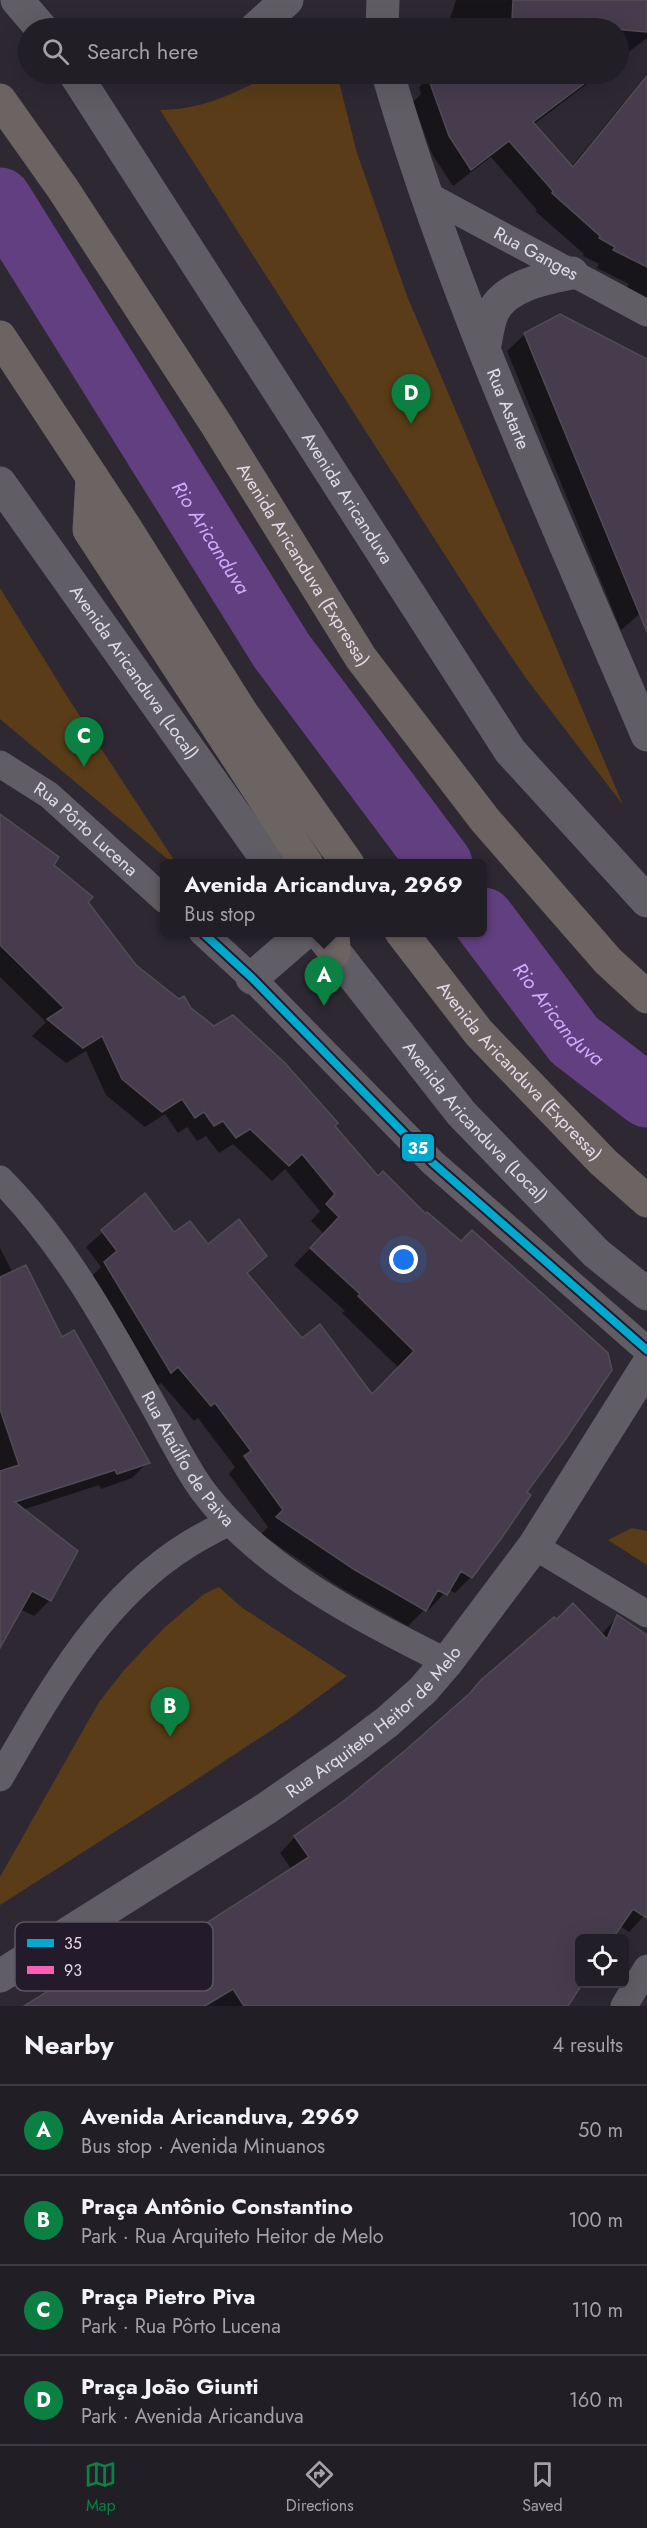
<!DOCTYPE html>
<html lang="en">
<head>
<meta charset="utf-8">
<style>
	:root { --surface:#221e26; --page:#2e2b32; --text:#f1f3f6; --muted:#a2a2a7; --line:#3f3c43; --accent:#0b8043 }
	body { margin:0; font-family:Jost,sans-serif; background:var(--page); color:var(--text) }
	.controls { position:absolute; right:18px; bottom:18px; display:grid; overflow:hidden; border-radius:9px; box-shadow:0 6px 24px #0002 }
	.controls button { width:54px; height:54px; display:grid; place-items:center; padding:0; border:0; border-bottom:2px solid var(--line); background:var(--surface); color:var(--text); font:30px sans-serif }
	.you { position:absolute; left:404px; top:1260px; width:21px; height:21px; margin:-15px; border:4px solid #fff; border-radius:50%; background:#1a73e8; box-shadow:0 0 0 9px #1a73e833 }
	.badge { display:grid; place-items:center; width:39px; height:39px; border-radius:50%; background:var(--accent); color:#fff; font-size:20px; font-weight:700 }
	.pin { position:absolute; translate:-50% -50px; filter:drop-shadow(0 2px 3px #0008) }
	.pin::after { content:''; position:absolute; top:32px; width:21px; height:18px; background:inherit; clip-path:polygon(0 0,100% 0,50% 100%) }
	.popup { position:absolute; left:160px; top:859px; width:327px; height:78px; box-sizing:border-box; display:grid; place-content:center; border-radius:9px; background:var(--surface); filter:drop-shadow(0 2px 4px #0005); font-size:20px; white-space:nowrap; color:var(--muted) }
	.popup b { font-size:22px; color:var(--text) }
	.popup::after { content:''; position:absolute; left:50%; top:100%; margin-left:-12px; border:12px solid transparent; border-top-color:var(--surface) }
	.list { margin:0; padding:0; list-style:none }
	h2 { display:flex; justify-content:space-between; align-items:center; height:78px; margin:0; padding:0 24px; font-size:26px }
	h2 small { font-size:20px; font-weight:400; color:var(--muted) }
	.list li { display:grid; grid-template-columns:39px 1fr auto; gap:18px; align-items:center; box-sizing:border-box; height:90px; padding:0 24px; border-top:2px solid var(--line) }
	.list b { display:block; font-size:22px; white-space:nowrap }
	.list p { margin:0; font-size:20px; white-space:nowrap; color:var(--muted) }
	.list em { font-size:20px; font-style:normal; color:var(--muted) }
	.icon { flex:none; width:33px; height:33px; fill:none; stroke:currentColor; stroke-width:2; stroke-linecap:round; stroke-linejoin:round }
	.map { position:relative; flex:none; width:647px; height:2006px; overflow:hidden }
	.search { position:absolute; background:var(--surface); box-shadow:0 6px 24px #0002; left:18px; right:18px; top:18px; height:66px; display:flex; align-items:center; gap:15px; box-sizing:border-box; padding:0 21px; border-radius:33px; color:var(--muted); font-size:22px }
	.sheet { height:438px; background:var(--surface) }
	nav { display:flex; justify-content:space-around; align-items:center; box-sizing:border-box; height:84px; border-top:2px solid var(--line); background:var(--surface); font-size:16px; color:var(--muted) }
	nav a { display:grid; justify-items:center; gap:3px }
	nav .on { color:var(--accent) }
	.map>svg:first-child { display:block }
</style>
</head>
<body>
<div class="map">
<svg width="647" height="2006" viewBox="0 0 647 2006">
	<rect width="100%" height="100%" fill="#2d2832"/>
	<!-- green -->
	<g fill="#5a3d18">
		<path d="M271,74h66l20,79 50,143 216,509 -98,-128 -41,-61 -324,-506c41,0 75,-16 111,-36z"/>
		<path d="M0,588l70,113 106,162h-4l-172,-144z"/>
		<path d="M632,1528l15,3v34l-39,-25z"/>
		<path d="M219,1587l22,20 106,69 -57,42 -108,71 -182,116v-28l99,-175 26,-33 39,-41 40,-34z"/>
	</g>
	<!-- shadow -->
	<g fill="#0007">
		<path d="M456,0h191v38l-29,22v-32h-171z"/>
		<path d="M433,74h167l-67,51 38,42 49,-60 18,-18 9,5v220l-27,-14 9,-16 -32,-16 2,-4 -16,-8 1,-2 -49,-43 2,-1 -46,-53 -38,29 -21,-32 -19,-52 8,-8 -2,-7z"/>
		<path d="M525,334l122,26v261l-4,-10 -22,19 -114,-279z"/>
		<path d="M0,833l52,32 34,37 49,64 198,160 192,366 -54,85 -16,16 -7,-4 -19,21 -3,-2 -18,18 -70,-40 -77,-52 7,-7 -39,-53 6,-7 -37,-49 -4,3 -33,-38 -7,5 -65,-109 12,-12 -15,-20 59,-52 28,39 35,12 57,10 -19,18 56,66 70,56 27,-28 -57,-55 3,-2 -51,-46 30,-31 -13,-13 9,-10 -35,-42 -13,12 -39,-37 -14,9 -13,-17 -9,5 -10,-14 -9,6 -13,-19 -20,13 -39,-32 -20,-44 -20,12 -34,-27 14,-14 -46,-45z"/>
		<path d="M0,1248l13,25 135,189 -16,16 -31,11 -2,-4 -77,25 28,90 -16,16 -14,-7 -20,36z"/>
		<path d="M617,1617l30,19v274l-3,6 -15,16 -9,-6 -9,12h-31v46l-14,22h-539l129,-30 30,-19 -6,-9 15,-16 97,-62 -12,-17 15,-16 306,-202z"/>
	</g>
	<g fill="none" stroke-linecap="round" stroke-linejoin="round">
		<!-- river -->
		<g stroke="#623f81" stroke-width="63">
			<path id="s1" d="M0,199l281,451 160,214"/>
			<path id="s2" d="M483,919l91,121 73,56"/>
		</g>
	</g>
	<!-- building -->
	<g fill="#463c4e" stroke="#504c54" stroke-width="1.5">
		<path d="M513,0h134v32l-135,-12z"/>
		<path d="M437,74h160l-64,48 40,45 74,-91v191l-34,-17 2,-3 -16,-9 1,-2 -48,-43 1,-2 -44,-50 -38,29 -22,-34 -19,-53 9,-3z"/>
		<path d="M560,314l87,45v273l-123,-299z"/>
		<path d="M0,814l59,43 -5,8 39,32 -5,5 48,63 43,34 5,-3 7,12 23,18 19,-11 52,48 53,60 -3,3 43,50 5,-5 43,43 1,-2 34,29 11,-11 136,123 4,17 -47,70 -38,52 4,3 -28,41 -31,42 -11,-7 -14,24 -9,-5 -12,21 -71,-41 -79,-53 7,-7 -39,-54 7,-5 -36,-48 -4,3 -33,-39 -7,6 -67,-111 13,-11 -16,-21 44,-37 29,39 16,-11 18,23 31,-25 28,37 -20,17 55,65 18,-14 52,70 42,-43 -56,-55 2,-2 -50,-46 29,-31 -13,-13 9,-10 -33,-40 -13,12 -39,-37 -14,9 -13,-17 -9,5 -10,-14 -9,6 -13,-19 -20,13 -40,-33 -20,-43 -19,12 -36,-29 17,-11 -64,-63z"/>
		<path d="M26,1265l36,72 12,-7 76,133 -33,11 -2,-4 -100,32 63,49 -27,50 -19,-10 -32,57v-177l19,-6 -19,-56v-132z"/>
		<path d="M573,1603l34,36 10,-24 30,20v283l-14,-9 -20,29h-34v45h4l-15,23h-324l-11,-17 -28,17h-181l109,-68 23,36 47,-29 -9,-14 115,-74 -15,-21 51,-36 63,-52 62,-55 11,-13 73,-63 3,2z"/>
	</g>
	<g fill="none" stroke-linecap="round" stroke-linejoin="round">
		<!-- minor -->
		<g stroke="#605d64" stroke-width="27">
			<path id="s3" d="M425,194l222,119"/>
			<path id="s4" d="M0,764l49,31 116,105"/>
			<path d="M202,932l50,46 181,185 214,187"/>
			<path id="s5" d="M0,1179c64,64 109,147 153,226 16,28 31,60 50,86 58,78 159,128 244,171"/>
			<path d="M534,1546l113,68"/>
			<path d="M0,1778c50,-86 101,-180 189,-234 13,-8 27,-15 40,-22"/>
			<path d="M624,2006l23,-38"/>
		</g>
		<!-- tertiary -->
		<path stroke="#605d64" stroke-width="33" id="s6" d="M0,1976l267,-168 79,-55 41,-31 36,-32 24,-28 87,-116 113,-180"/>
		<!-- secondary -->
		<g stroke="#605d64" stroke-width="33">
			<path d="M17,0l24,28"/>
			<path d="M256,28l31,-28"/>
			<path d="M382,28l1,-28"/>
			<path id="s7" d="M75,74l435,677 137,150"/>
			<path id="s8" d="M388,74c66,227 167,444 259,661"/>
			<path d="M484,349c3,-12 4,-27 9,-37 13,-27 54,-34 79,-39"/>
			<path id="s9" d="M0,483l270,381"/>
			<path id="s10" d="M319,932l142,181 135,140 51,41"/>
			<path d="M252,978l53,-46"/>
		</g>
		<!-- trunk -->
		<g stroke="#6c6462" stroke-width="33">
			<path id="s11" d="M0,100l63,89 153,235 145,234 124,162 123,141 39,36"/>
			<path d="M0,337l125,190 117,186 106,151"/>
			<path d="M92,477l-3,53 218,334"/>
			<path d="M333,932l1,20"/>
			<path id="s12" d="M401,932l78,101 124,129 44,39"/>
		</g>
		<defs>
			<path id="bus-1" d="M202,932l50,46 181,185 214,187"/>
		</defs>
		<!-- bus-1 casing -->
		<use href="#bus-1" stroke="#231b2b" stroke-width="12"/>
		<!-- bus-1 -->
		<use href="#bus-1" stroke="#00a9ce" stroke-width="8"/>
	</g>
	<g text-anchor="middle" stroke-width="4.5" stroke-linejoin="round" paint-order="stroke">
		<!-- street labels -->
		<g font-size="18" fill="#e0dbe6" stroke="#231b2b">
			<text dy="6" stroke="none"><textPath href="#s3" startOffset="126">Rua Ganges</textPath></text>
			<text dy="6" stroke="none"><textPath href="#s8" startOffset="356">Rua Astarte</textPath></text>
			<text dy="6" stroke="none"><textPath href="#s7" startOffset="504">Avenida Aricanduva</textPath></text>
			<text dy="6" stroke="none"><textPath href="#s11" startOffset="555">Avenida Aricanduva (Expressa)</textPath></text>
			<text dy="6" stroke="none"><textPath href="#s9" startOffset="232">Avenida Aricanduva (Local)</textPath></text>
			<text dy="6" stroke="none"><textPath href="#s4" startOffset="108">Rua Pôrto Lucena</textPath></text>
			<text dy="6" stroke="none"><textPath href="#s12" startOffset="183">Avenida Aricanduva (Expressa)</textPath></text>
			<text dy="6" stroke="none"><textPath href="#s10" startOffset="246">Avenida Aricanduva (Local)</textPath></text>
			<text dy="6" stroke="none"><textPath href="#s5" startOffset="338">Rua Ataúlfo de Paiva</textPath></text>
			<text dy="6" stroke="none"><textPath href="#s6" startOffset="453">Rua Arquiteto Heitor de Melo</textPath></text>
		</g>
		<!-- water labels -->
		<g font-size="20" font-style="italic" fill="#d2aafa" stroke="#231b2b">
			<text dy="7" stroke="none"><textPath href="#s1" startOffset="399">Rio Aricanduva</textPath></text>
			<text dy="7" stroke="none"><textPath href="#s2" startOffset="122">Rio Aricanduva</textPath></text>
		</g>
	</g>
	<!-- legend -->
	<rect x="15" y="1922" width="198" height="69" rx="9" fill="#231b2b" stroke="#5c5563" stroke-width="1.5"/>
	<rect x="27" y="1939" width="27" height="8" fill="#00a9ce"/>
	<rect x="27" y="1966" width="27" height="8" fill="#f860b3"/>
	<g font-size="16" fill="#e0dbe6">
		<text x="64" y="1949">35</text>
		<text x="64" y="1976">93</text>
	</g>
	<rect stroke="#231b2b" stroke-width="2" x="401" y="1133" width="34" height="29" rx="6" fill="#00a9ce"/>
	<g font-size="16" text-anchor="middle" font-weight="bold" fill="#fff">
		<text x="418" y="1154">35</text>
	</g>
</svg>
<div class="controls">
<button><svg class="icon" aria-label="locate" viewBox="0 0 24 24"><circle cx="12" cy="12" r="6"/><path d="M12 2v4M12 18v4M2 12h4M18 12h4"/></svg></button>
</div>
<div class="you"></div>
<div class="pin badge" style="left:324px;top:1006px">A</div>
<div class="popup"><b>Avenida Aricanduva, 2969</b>Bus stop</div>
<div class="pin badge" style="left:170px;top:1737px">B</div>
<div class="pin badge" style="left:84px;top:767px">C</div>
<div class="pin badge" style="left:411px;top:424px">D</div>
<div class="search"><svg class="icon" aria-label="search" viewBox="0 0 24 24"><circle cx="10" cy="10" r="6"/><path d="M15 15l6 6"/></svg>Search here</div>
</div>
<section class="sheet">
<h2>Nearby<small>4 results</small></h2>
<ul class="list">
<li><span class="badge">A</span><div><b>Avenida Aricanduva, 2969</b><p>Bus stop · Avenida Minuanos</p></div><em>50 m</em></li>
<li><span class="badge">B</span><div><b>Praça Antônio Constantino</b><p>Park · Rua Arquiteto Heitor de Melo</p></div><em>100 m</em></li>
<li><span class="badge">C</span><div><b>Praça Pietro Piva</b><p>Park · Rua Pôrto Lucena</p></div><em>110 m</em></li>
<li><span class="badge">D</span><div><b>Praça João Giunti</b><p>Park · Avenida Aricanduva</p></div><em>160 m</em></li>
</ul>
</section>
<nav>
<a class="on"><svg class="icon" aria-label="map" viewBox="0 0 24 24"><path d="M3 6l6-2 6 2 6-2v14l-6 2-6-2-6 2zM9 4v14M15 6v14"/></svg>Map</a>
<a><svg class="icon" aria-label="directions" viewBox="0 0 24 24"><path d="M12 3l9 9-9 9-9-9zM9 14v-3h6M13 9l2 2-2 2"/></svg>Directions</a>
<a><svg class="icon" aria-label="saved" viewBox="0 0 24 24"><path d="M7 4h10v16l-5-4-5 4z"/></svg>Saved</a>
</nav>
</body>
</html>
